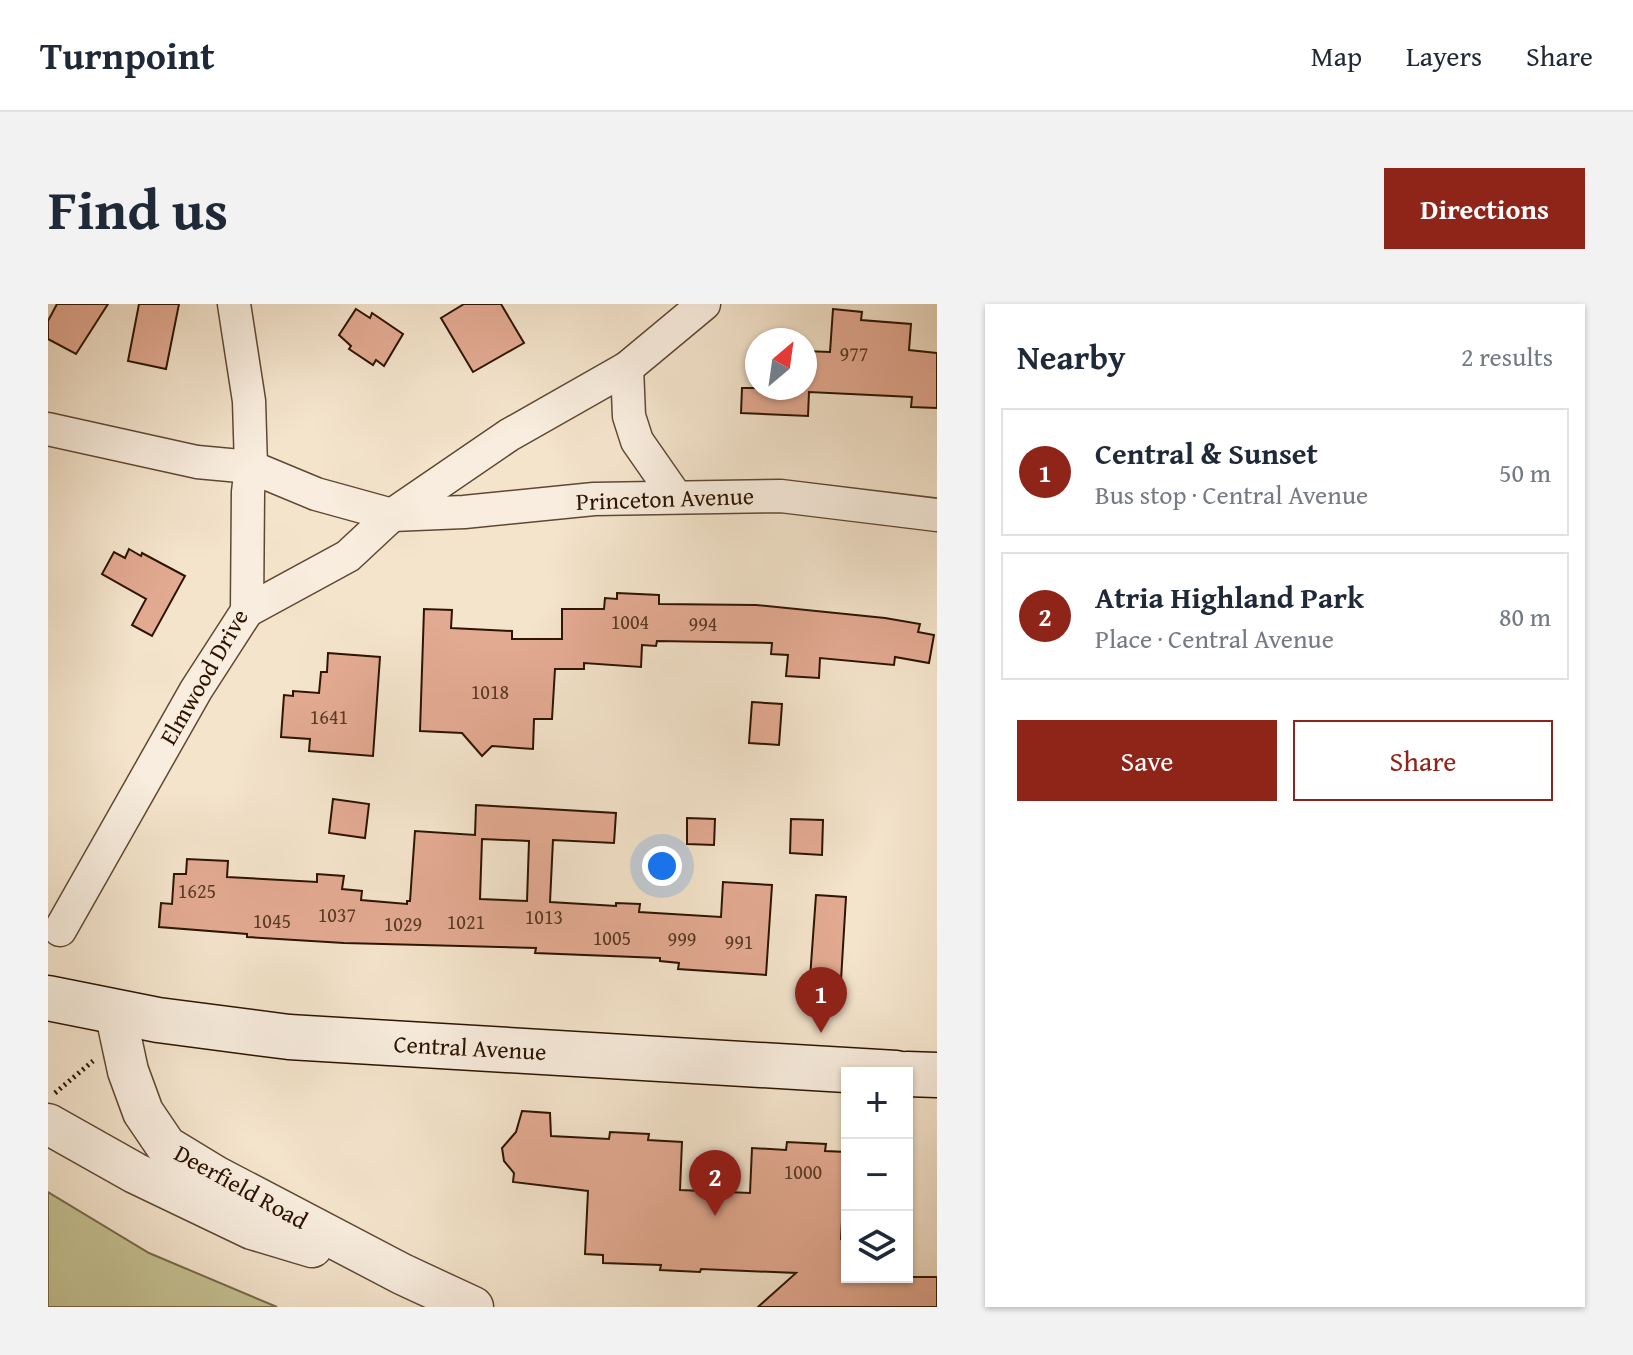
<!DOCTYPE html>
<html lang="en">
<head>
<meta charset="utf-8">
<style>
	:root { --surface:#fff; --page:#f2f2f3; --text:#1f2937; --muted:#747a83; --line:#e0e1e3; --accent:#8f2418 }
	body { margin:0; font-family:"Gentium Book Plus",serif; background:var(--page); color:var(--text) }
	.controls { position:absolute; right:24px; bottom:24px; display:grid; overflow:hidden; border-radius:0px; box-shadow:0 2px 6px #0004 }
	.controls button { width:72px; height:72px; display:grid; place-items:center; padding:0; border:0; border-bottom:2px solid var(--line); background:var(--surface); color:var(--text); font:40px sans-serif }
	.compass { position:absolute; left:697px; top:24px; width:72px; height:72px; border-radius:50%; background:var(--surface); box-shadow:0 2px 6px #0004; rotate:29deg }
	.you { position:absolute; left:614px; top:562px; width:28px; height:28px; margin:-20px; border:6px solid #fff; border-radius:50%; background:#1a73e8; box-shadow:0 0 0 12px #1a73e833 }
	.badge { display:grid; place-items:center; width:52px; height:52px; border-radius:50%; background:var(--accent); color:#fff; font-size:26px; font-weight:700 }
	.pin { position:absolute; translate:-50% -66px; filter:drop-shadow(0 2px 4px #0008) }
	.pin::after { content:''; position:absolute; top:42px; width:28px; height:24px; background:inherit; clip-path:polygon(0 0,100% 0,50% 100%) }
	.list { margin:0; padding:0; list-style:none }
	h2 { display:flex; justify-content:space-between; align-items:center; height:104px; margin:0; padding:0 32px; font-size:34px }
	h2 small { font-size:26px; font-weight:400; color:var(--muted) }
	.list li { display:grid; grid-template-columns:52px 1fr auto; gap:24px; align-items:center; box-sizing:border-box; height:128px; margin:0 16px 16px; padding:0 16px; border:2px solid var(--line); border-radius:0px }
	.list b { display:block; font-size:30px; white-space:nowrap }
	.list p { margin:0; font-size:26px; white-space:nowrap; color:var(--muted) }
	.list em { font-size:26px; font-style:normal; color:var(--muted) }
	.actions { display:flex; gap:16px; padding:24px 32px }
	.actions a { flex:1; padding:18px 0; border:2px solid var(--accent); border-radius:0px; text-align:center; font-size:28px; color:var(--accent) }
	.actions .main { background:var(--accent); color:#fff }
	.icon { flex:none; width:44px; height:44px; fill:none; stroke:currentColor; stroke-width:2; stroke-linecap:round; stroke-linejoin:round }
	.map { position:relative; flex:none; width:889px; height:1003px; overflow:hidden; border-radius:0px }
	header { display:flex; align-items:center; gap:48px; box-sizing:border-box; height:112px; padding:0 40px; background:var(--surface); border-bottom:2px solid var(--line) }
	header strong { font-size:38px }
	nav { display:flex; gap:44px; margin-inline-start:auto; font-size:28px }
	.intro { display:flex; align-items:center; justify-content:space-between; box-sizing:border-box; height:192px; padding:0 48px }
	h1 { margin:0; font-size:56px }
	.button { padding:20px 36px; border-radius:0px; background:var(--accent); color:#fff; font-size:28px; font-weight:700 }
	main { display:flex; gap:48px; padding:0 48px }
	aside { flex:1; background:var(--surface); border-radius:0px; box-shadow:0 2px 6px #0004 }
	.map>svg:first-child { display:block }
</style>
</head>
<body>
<header>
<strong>Turnpoint</strong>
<nav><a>Map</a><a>Layers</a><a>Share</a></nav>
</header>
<div class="intro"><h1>Find us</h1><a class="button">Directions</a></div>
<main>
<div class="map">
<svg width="889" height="1003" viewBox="0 0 889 1003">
	<rect width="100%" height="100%" fill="#f4e4cc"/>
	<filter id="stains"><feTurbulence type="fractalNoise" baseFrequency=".0025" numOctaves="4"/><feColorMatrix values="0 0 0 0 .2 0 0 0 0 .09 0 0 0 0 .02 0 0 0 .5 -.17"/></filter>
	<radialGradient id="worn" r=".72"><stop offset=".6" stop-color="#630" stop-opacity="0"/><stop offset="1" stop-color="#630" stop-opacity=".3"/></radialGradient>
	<!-- green -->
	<path fill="#c4c192" stroke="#786a49" stroke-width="2" d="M0,888l101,61 128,54h-229z"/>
	<!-- building -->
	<g fill="#e3aa92" stroke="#2d1400" stroke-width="2" fill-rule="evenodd">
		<path d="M9,0h51l-32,50 -28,-15v-18z"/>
		<path d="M91,0h40l-13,65 -38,-8z"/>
		<path d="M416,0h37l23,39 -51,29 -32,-54z"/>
		<path d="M308,5l14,9 2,-5 31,21 -19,32 -8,-6 -3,5 -24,-16 2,-3 -12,-11z"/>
		<path d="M785,5l29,3 -1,8 50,4 -2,26 28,3v55l-26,-1 1,-10 -103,-5 -1,24 -67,-3 1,-25h63v-37l25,1z"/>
		<path d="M81,245l12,7 1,-3 43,23 -33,60 -20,-11 14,-26 -44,-25 12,-22 11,6z"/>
		<path d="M569,289l42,2v9l97,1 129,13 35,6 -2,8 16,3 -5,28 -34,-6 -1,8 -74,-7 -1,20 -33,-2 2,-21 -17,-1 1,-11 -115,-2 -1,5 -14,-1 -1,22 -57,-4v6h-29l-3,50h-18l-1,30 -41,-3 -10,10 -20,-23 -42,-2 4,-122 28,1 -1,18 61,3v8h50v-30h42l1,-11 12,1z"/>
		<path d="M280,349l52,4 -7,99 -64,-5 1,-12 -29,-2 3,-42 9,1v-5l26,2 2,-21h6z"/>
		<path d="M704,398l30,2 -3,41 -30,-2z"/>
		<path d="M285,495l36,5 -4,34 -36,-5z"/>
		<path d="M428,501l140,8 -2,30 -61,-3 -3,62 66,4v-3l24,1 -1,8 82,5 2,-35 49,3 -6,90 -88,-6 1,-6 -19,-2v-3l-125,-5 1,-5 -192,-5 -97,-6v-3l-88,-7 2,-24 11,1 2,-30h12l1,-15 41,2 -1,16 90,5v-8l27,2 -2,13 20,2 -1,9 46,4v-3h3l5,-70 60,4zM434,535l47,2 -2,60 -47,-2z"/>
		<path d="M639,514l28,1 -1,26 -27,-1z"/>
		<path d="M743,515l32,1 -1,35 -32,-2z"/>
		<path d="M768,591l30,2 -5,83 -31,-2z"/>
		<path d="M474,807l28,2 1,23 58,3 1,-7 39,2 -1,6 34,2 -2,48 70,3 2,-45 34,2 1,-8 39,2 -1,7 22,1v34h-3l-3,53 6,6v32h90v30h-179l38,-34 -95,-4 -1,3 -40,-2 1,-5 -58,-2v-8l-18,-1 3,-63 -75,-9 1,-9 -10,-12 -2,-13 14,-16z"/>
	</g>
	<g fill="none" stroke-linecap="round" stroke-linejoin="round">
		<defs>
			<g id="minor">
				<path d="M579,64l2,48 8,25 39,56"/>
				<path d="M0,125l149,33 54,5 65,27 76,21 72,-3 130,-13 187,-3 156,19"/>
				<path d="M199,307l101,-55 44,-41 117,-80 118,-67 77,-64"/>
				<path d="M12,626l136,-240 51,-79 1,-119 3,-25 -2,-66 -15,-97"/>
			</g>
			<g id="tertiary">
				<path d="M67,707l13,60 15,41 23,34 51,31 185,97 71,33"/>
				<path d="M0,820l87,49 117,56 60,18"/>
			</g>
			<g id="secondary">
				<path d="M0,694l110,22 131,17 607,36"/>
				<path d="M859,770l30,1"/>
			</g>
		</defs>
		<!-- minor casing -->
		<use href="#minor" stroke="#5f4833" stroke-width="35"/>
		<!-- tertiary casing -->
		<use href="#tertiary" stroke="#5f4833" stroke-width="43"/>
		<!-- secondary casing -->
		<use href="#secondary" stroke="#2d1400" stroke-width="47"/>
		<!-- path -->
		<path stroke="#2d1400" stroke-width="5" stroke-dasharray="2 4" stroke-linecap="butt" d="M7,789l38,-32"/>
		<!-- minor -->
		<use href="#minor" stroke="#f8edde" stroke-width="32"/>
		<!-- tertiary -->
		<use href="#tertiary" stroke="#f8edde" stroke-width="40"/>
		<!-- secondary -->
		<use href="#secondary" stroke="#f8edde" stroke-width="44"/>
	</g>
	<g text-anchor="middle" stroke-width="7" stroke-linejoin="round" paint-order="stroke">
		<!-- number labels -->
		<g font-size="20" fill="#5a3a24">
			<text x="806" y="57">977</text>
			<text x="582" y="325">1004</text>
			<text x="655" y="327">994</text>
			<text x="442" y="395">1018</text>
			<text x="281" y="420">1641</text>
			<text x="149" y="594">1625</text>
			<text x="289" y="618">1037</text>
			<text x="496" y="620">1013</text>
			<text x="224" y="624">1045</text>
			<text x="418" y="625">1021</text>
			<text x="355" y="627">1029</text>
			<text x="564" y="641">1005</text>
			<text x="634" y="642">999</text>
			<text x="691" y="645">991</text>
			<text x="755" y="875">1000</text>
		</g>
		<!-- street labels -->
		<g font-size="24" fill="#2d1400" stroke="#f8edde">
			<text transform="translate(617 195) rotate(-2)" y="8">Princeton Avenue</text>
			<text transform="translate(156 373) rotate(-60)" y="8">Elmwood Drive</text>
			<text transform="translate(422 744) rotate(3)" y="8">Central Avenue</text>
			<text transform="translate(193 883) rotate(29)" y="8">Deerfield Road</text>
		</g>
	</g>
	<rect width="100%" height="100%" filter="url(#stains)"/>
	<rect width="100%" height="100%" fill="url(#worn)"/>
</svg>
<div class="controls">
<button>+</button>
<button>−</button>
<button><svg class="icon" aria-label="layers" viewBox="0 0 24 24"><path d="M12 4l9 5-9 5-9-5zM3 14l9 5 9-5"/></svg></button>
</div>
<svg class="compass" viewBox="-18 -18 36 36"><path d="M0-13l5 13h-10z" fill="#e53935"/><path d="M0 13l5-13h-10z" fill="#747a83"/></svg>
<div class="you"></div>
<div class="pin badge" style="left:773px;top:729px">1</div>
<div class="pin badge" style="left:667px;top:912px">2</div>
</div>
<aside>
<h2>Nearby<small>2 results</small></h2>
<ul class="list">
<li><span class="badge">1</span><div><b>Central &amp; Sunset</b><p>Bus stop · Central Avenue</p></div><em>50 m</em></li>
<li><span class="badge">2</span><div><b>Atria Highland Park</b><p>Place · Central Avenue</p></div><em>80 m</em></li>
</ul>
<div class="actions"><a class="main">Save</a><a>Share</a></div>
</aside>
</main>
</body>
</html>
